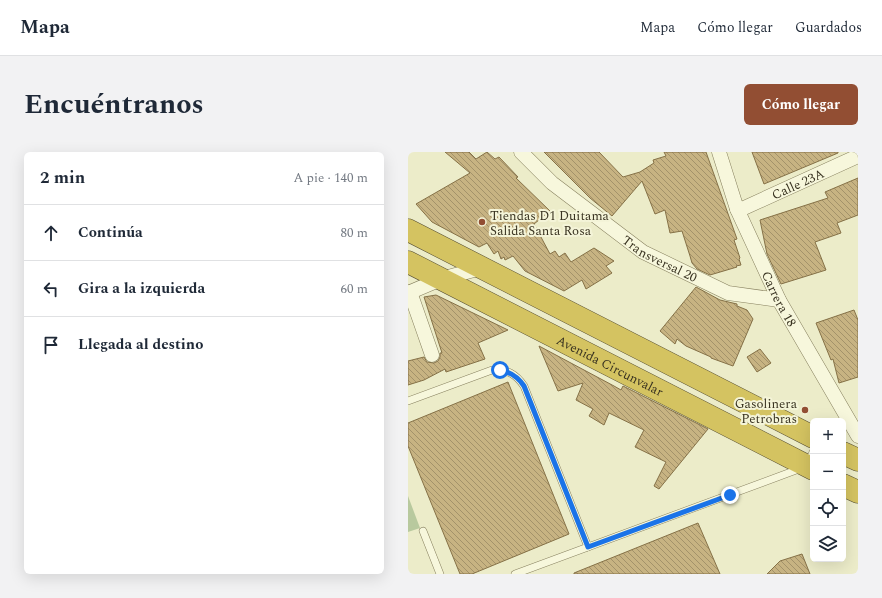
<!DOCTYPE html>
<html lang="es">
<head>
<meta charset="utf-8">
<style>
	:root { --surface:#fff; --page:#f2f2f3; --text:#1f2937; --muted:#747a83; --line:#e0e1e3; --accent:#924e33 }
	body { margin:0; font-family:Spectral,serif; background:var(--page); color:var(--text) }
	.controls { position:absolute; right:12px; bottom:12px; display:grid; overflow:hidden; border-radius:6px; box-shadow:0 4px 16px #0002 }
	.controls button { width:36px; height:36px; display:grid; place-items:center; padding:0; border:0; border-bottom:1px solid var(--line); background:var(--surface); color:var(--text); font:20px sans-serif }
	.stop { position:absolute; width:12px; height:12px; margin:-9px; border:3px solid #1a73e8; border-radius:50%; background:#fff }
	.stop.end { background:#1a73e8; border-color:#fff; box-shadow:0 1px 4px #0008 }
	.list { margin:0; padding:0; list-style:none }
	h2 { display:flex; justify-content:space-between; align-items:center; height:52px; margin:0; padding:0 16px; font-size:17px }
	h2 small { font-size:13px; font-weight:400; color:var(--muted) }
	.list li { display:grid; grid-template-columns:26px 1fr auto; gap:12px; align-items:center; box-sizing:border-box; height:56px; padding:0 16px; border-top:1px solid var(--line) }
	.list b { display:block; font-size:15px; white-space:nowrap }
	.list em { font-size:13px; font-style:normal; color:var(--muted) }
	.icon { flex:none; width:22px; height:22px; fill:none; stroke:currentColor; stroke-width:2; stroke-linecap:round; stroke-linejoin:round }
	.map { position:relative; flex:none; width:450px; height:422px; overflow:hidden; border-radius:6px }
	header { display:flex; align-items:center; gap:24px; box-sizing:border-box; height:56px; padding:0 20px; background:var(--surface); border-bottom:1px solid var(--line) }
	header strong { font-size:19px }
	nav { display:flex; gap:22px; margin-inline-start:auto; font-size:14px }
	.intro { display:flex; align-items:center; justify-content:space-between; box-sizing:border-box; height:96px; padding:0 24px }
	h1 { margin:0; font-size:28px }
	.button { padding:10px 18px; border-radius:6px; background:var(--accent); color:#fff; font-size:14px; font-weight:700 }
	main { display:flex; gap:24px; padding:0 24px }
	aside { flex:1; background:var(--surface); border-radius:6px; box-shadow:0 4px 16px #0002 }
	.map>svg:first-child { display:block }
</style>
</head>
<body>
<header>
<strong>Mapa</strong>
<nav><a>Mapa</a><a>Cómo llegar</a><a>Guardados</a></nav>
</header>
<div class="intro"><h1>Encuéntranos</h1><a class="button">Cómo llegar</a></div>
<main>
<aside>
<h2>2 min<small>A pie · 140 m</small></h2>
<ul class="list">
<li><svg class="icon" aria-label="ahead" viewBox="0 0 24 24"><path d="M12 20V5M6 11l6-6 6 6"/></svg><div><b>Continúa</b></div><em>80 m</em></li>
<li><svg class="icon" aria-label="left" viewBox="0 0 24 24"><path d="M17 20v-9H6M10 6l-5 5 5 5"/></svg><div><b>Gira a la izquierda</b></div><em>60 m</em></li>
<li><svg class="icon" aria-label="arrive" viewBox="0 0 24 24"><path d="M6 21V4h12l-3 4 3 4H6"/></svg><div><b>Llegada al destino</b></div></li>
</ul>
</aside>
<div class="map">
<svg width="450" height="422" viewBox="0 0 450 422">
	<defs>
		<pattern id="building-back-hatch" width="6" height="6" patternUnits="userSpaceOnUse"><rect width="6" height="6" fill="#c7b382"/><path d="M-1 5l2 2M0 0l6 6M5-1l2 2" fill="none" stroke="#a3926a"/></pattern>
	</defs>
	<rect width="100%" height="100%" fill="#ececc9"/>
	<!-- garden -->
	<path fill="#b8c99e" d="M0,344l12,32 -12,4z"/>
	<!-- building -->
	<g fill="url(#building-back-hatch)" stroke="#857147">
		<path d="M37,0h24l7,7 11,-7 8,7 4,-2 19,20 -2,1 34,33 -16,13 16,30 5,-3 4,6 6,-4 6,9 23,-14 20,13 -8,5 6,7 -26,16 -4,-9 -18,11 -39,-20 -12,-15 -8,4 -1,-3 -3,2 -3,-8 -4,3 -7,-11 -8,4 -47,-25 -16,-18 54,-31z"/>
		<path d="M136,0h55l24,25 17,-5 14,-9 -1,-3 13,-4 -2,-4h42l31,87 -3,1 6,18 -1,1 2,6 -5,1 1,1 -27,8 -13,-6 -5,-6 -2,-7 -8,-25 -12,2 -5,-23 -10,4 -13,-33 -30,35 -22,-18z"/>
		<path d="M344,0h86v1l-74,31z"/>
		<path d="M450,26v37l-21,8 4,10 -26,9 11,28 -45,14 -14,-30 -7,-34 68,-22 -3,-6z"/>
		<path d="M288,135l24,13 17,4v2l10,4 6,9 -20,47 -22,-8v-1l-25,-11 -9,-7 -2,5 -15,-13z"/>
		<path d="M28,143l72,35 -30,13 7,16 -39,13 -1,-3 -21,11 -16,5v-24l16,-4 3,5 7,1 4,-2 2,-4v-4h2l-18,-56z"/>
		<path d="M446,158l4,10v57l-19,6 -6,-24 -2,1 -15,-37z"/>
		<path d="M131,194l75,40 7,4 2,-4 85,43 -49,60 -5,-3 12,-24 -31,-15 9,-17 -35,-17 -5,12 -15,-9 4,-7 -17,-9 7,-17 -25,8z"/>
		<path d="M352,197l11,14 -14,9 -10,-15z"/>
		<path d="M100,230l61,152 -97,40h-12l-52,-128v-23z"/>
		<path d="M290,371l22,51h-146v-1z"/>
		<path d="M394,402l8,20h-43l13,-13z"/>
	</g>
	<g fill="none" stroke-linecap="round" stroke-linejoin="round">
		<defs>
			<g id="lane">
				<path d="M0,249l84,-31c15,-1 24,4 32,16l64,161"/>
				<path d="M15,379l17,43"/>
				<path d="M107,422l292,-108 6,-14"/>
			</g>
			<g id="street">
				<path id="s1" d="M113,0l31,31 91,69 85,41 51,7"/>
				<path id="s2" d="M311,0l18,57 42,91 79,136"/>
				<path id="s3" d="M329,57l7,-1 114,-52"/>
				<path d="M2,140l22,63"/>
				<path d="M0,141l33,-14 40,-11"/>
			</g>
			<g id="highway">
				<path d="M0,78l405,207"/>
				<path id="s4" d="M0,110l405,207"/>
				<path d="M435,301l15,7"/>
				<path d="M435,333l15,7"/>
			</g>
		</defs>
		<!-- lane casing -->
		<use href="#lane" stroke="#87805f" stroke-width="8"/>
		<!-- street casing -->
		<use href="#street" stroke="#87805f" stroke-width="15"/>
		<!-- highway casing -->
		<use href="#highway" stroke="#554d33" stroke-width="23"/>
		<!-- lane -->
		<use href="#lane" stroke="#f7f7dc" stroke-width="7"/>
		<!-- street -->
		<use href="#street" stroke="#f7f7dc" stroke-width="14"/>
		<!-- highway -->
		<use href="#highway" stroke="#d4c361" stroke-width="22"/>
	</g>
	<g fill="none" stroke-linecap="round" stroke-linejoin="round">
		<!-- route -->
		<path stroke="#1a73e8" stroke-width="5" d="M92,218c11,2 18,7 24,16l64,161 142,-52"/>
	</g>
	<!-- markers -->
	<g fill="#924e33" stroke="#f4f4d8" stroke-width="1.5">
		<circle cx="74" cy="70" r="4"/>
		<circle cx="397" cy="258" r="4"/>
	</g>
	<g text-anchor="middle" stroke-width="4" stroke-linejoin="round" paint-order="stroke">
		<!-- street labels -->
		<g font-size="13" fill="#393321" stroke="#f4f4d8">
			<text dy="5" stroke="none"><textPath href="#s3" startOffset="66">Calle 23A</textPath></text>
			<text dy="5" stroke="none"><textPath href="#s1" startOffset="176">Transversal 20</textPath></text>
			<text dy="5" stroke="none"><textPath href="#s2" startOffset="159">Carrera 18</textPath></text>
			<text dy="5" stroke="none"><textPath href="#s4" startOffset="227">Avenida Circunvalar</textPath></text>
		</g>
		<!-- poi labels -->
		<g font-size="13" fill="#393321" stroke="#f4f4d8" text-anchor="start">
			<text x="82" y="68">Tiendas D1 Duitama<tspan x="82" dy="15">Salida Santa Rosa</tspan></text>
			<text x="389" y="256" text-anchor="end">Gasolinera<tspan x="389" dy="15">Petrobras</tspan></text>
		</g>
	</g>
</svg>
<div class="controls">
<button>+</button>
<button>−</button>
<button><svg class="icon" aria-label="locate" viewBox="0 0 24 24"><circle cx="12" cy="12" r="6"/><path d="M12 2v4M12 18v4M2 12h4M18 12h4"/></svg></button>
<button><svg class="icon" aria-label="layers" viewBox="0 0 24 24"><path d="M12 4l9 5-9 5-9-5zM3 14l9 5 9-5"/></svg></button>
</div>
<div class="stop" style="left:92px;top:218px"></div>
<div class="stop end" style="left:322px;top:343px"></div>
</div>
</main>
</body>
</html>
